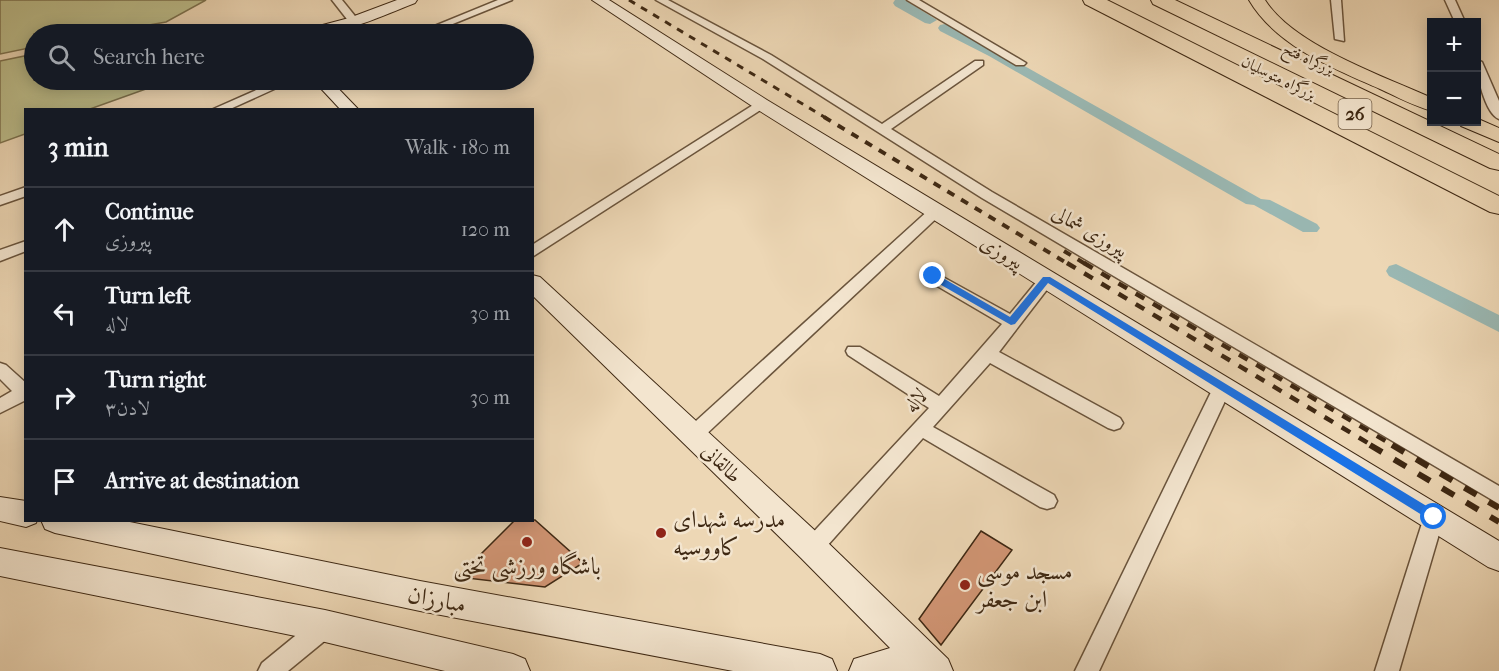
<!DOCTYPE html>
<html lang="en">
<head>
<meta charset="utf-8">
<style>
	:root { --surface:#171b24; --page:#242831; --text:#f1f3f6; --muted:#9ea1a6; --line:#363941 }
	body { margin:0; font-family:"IM FELL French Canon",Amiri,serif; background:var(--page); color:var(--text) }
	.controls { position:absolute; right:18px; top:18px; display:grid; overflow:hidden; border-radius:0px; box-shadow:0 3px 15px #0003 }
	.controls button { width:54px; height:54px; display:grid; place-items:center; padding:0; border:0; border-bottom:2px solid var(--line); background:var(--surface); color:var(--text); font:30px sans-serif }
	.stop { position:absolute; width:18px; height:18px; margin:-14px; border:4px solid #1a73e8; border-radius:50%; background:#fff }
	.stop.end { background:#1a73e8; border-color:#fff; box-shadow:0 2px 6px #0008 }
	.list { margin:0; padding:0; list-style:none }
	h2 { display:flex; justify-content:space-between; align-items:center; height:78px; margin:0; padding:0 24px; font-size:26px }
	h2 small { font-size:20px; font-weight:400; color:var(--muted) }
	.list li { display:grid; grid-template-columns:39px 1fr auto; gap:18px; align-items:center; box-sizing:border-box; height:84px; padding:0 24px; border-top:2px solid var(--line) }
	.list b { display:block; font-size:22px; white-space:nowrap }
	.list p { margin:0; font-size:20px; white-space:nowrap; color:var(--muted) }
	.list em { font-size:20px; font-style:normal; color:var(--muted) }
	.icon { flex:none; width:33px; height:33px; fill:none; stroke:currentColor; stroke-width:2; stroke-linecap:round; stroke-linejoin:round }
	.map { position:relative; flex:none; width:1499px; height:671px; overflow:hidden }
	.search { position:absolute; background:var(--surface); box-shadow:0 3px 15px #0003; left:24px; top:24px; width:510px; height:66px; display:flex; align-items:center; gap:15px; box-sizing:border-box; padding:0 21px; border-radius:33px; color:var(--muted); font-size:22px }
	.panel { position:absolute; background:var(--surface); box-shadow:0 3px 15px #0003; left:24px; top:108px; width:510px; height:414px; border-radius:0px }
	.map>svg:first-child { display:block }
</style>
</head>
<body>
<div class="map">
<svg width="1499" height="671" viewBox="0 0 1499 671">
	<rect width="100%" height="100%" fill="#edd7b5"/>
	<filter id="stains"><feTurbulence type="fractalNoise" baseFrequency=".00333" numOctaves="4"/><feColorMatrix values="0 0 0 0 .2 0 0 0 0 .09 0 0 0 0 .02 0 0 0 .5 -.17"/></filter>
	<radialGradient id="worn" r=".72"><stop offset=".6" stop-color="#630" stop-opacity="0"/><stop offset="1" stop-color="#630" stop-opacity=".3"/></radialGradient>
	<!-- green -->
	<g fill="#bcbd8b" stroke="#7d724f" stroke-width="1.5">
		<path d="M0,0h206l-40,22 -68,12h-64v13l-34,7z"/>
		<path d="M34,54v26h137l-81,29 -64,1 -1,24 -25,9v-82z"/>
	</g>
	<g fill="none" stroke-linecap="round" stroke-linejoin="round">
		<!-- canal -->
		<g fill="#9ab8b3" fill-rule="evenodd">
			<path d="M895,0h10l32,20 -7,4 -5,-1 -30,-17 -2,-3z"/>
			<path d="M945,24l49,25 267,150 9,1 47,24 3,4 -3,4h-14l-49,-27 -8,-1 -257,-148 -49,-25 -2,-3 2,-3z"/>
			<path d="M1396,264l103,51v17l-110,-56 -3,-5 3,-5z"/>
		</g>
	</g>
	<!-- building -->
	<g fill="#d19574" stroke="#3e2813" stroke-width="1.5">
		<path d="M515,520h20l48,43 -38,24 -87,-10z"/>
		<path d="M981,531l31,19 -71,95 -22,-26z"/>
	</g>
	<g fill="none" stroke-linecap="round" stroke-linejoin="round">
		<defs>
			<g id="street">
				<path d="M332,0h10l17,21 -1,2h-8z"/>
				<path d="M498,0h14l-84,34h-13z"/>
				<path d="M656,0h12l103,55 111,69 93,-63h8v4l-92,64 101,63 507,294v18l-517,-306 -219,-139z"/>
				<path d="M907,0h12l107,63 -2,2h-8z"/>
				<path d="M1331,0h10l3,41 -9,-2z"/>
				<path d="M1445,0h10l10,22h-10z"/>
				<path d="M1476,59l6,3 17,39v18c-14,-5 -23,-46 -23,-60z"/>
				<path d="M279,80h15l-66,30h-17z"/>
				<path d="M761,100l6,4 -2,3 -233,150v-12z"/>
				<path d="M26,187v9l-26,9v-9z"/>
				<path d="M936,207l7,4 -2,3 -241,226 -7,2 -7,-2 -2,-5 2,-5 245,-222z"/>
				<path d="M26,241v10l-26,10v-11z"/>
				<path d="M932,271l78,43 32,-39h10l3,4 -3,4 -53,69 121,66 3,5 -3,5 -6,2 -6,-2 -118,-65 -57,64 121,68 3,6 -3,6 -7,2 -7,-2 -117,-69 -104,117 -7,2 -7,-2 -3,-7 3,-7 124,-133 -81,-53 -2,-4 2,-4h12l79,49 63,-72 -75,-44 -3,-4 3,-4z"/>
				<path d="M0,363l6,2 20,18v17l-26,13v-15l12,-7 -12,-12z"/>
				<path d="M1223,379l6,2 3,5 -133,285h-24l139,-285 3,-5z"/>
				<path d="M1434,508l7,3 3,6 -45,154h-24l49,-154 3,-6z"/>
				<path d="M325,615l8,3 3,8 -3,8 -45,37h-30l4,-8 55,-45z"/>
			</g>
			<g id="secondary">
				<path d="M397,0h20l-2,3c-36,14 -78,35 -118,31l3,-3 49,-13z"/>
				<path d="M592,0h17l158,100 732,441v30l-11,-4 -733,-459z"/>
				<path d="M313,80h17l29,30h-18z"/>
				<path d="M532,275l8,2 283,261 125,121 5,12h-104l5,-12 36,-11 -89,-90 -269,-263z"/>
				<path d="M0,497l26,4v19h11l-1,3 -10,4 -26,-6z"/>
				<path d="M41,520h79l300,61 400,73 12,5 5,12h-104l-313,-60 -365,-78 -10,-4z"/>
				<path d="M0,548l325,62 188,44 12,5 5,12h-85l-120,-29 -325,-66z"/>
			</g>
			<g id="primary">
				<path d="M1249,0h16c28,45 118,76 167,98v13c-18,-5 -35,-14 -52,-22 -47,-21 -104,-43 -131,-89z"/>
				<path d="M1476,118l23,10v14l-38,-16 -3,-4h18z"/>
			</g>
			<g id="highway">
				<path d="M1083,0h24l392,196v18l-9,-2 -405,-208z"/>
				<path d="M1151,0h24l324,154v16l-9,-2 -337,-164z"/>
			</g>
		</defs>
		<!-- street casing -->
		<use href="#street" stroke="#6a543c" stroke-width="3"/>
		<!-- secondary casing -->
		<use href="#secondary" stroke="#3e2813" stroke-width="2"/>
		<!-- primary casing -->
		<use href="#primary" stroke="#3e2813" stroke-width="2"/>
		<!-- highway casing -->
		<use href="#highway" stroke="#3e2813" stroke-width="2"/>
		<!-- street -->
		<use href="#street" fill="#f3e5cf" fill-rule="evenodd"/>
		<!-- secondary -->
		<use href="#secondary" fill="#f3e5cf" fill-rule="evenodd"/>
		<!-- primary -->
		<use href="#primary" fill="#edd7b5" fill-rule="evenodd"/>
		<!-- highway -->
		<use href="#highway" fill="#edd7b5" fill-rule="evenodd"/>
		<!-- rail-far3 -->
		<path stroke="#3e2813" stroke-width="3" stroke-dasharray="7 7" stroke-linecap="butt" d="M629,0l197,118"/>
		<!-- rail-far2 -->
		<g stroke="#3e2813" stroke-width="4" stroke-dasharray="8 8" stroke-linecap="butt">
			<path d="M824,117l246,148"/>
			<path d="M1064,251l23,14"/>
		</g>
		<!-- rail-far1 -->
		<g stroke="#3e2813" stroke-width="4.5" stroke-dasharray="10 10" stroke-linecap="butt">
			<path d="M1067,263l306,183"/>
			<path d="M1084,263l310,183"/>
		</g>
		<!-- rail -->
		<g stroke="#3e2813" stroke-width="6" stroke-dasharray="14 14" stroke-linecap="butt">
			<path d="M1370,445l129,77"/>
			<path d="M1392,445l107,63"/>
		</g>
	</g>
	<!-- route -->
	<path fill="#1a73e8" d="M929,274h7l74,43 33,-40h7l388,236v7h-8l-382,-237 -33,41 -4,1 -82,-47z"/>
	<!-- markers -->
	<g fill="#8f2418" stroke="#f3e5cf" stroke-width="2">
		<circle cx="661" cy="533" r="6"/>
		<circle cx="527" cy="542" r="6"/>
		<circle cx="965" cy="585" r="6"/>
	</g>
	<g text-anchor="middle" stroke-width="5" stroke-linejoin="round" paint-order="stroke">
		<!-- far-street labels -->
		<g font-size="16" fill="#3e2813" stroke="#f3e5cf">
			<text transform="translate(1309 58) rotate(25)" y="6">بزرگراه فتح</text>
			<text transform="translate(1279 77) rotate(26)" y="6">بزرگراه متوسلیان</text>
		</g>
		<!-- shield labels -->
		<rect fill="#f3e5cf" stroke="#74614b" stroke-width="1.5" x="1338.5" y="99" width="33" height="30" rx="4.5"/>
		<g font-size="18" font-weight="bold" fill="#3e2813">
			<text x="1355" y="120">26</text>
		</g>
		<!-- street labels -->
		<g font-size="20" fill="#3e2813" stroke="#f3e5cf">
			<text transform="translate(1090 231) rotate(30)" y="7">پیروزی شمالی</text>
			<text transform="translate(1002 252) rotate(31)" y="7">پیروزی</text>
			<text transform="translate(915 400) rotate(-48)" y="7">لاله</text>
			<text transform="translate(722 463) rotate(44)" y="7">طالقانی</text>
		</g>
		<!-- near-poi labels -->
		<g font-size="24" fill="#3e2813" stroke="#f3e5cf" text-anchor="start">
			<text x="673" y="527">مدرسه شهدای<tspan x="673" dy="28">کاووسیه</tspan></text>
			<text x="527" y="574" text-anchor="middle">باشگاه ورزشی تختی</text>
			<text x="977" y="579">مسجد موسی<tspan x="977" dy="28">ابن جعفر</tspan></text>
		</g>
		<!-- near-street labels -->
		<g font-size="24" fill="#3e2813" stroke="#f3e5cf">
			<text transform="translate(437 599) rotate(11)" y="8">مبارزان</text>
		</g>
	</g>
	<rect width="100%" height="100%" filter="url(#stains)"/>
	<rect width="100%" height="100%" fill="url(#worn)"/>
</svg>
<div class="controls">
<button>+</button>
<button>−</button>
</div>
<div class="stop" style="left:1434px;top:517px"></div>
<div class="stop end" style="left:933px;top:276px"></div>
<div class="search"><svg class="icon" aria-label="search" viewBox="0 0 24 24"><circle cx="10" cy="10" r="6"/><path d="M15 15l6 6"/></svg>Search here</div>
<section class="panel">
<h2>3 min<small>Walk · 180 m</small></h2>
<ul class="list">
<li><svg class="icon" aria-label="ahead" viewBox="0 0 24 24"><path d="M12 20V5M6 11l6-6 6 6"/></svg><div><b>Continue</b><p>پیروزی</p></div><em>120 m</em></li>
<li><svg class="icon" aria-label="left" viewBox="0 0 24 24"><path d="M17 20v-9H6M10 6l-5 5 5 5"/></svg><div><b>Turn left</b><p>لاله</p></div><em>30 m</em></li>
<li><svg class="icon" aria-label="right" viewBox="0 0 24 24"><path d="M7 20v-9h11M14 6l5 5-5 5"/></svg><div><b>Turn right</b><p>لادن۳</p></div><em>30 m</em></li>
<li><svg class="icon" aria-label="arrive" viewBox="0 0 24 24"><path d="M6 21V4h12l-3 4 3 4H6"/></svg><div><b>Arrive at destination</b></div></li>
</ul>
</section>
</div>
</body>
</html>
